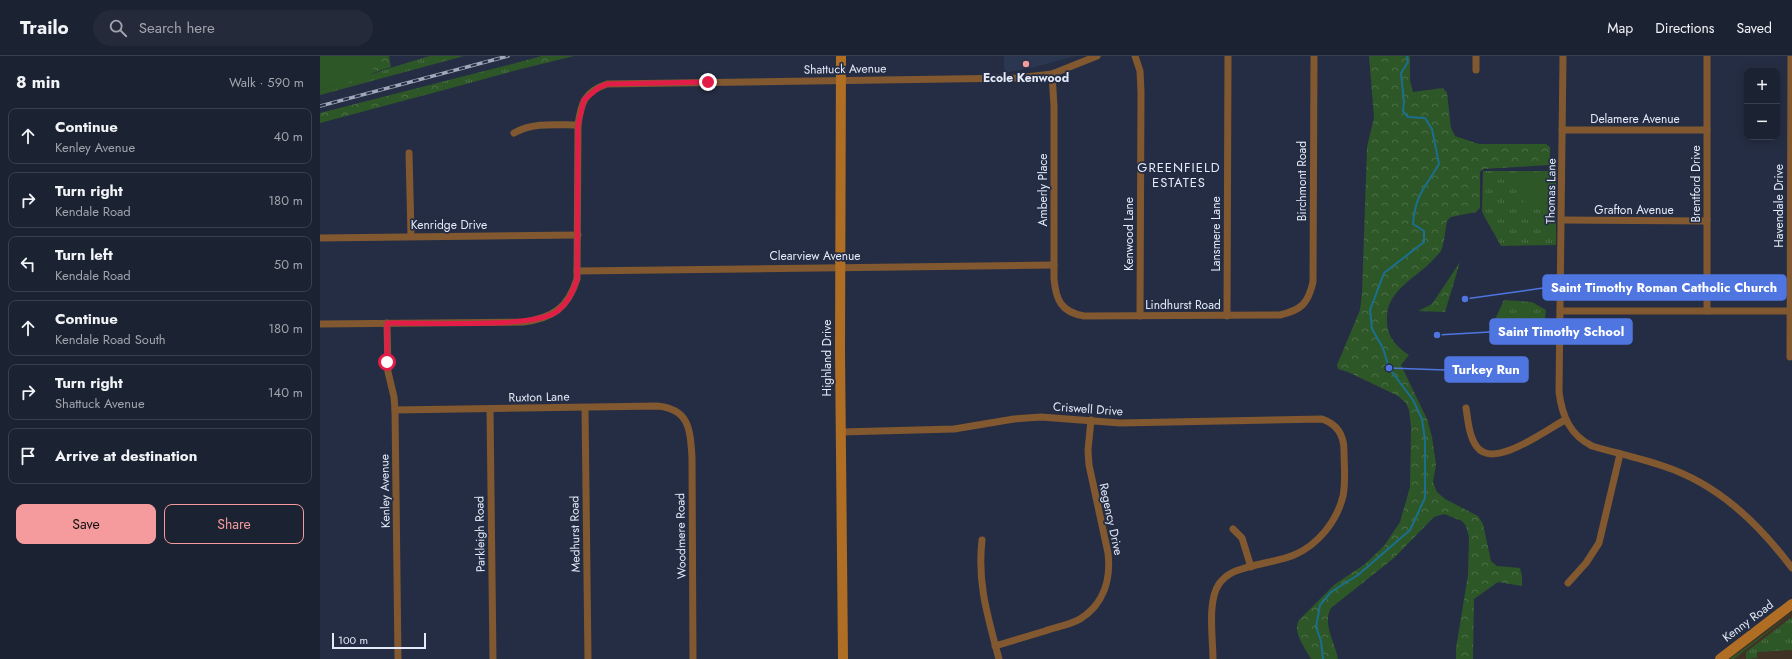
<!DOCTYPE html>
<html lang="en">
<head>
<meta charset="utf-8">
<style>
	:root { --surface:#1b2232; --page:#242a3a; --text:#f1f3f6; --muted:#a0a4ac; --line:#393f4d; --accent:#f59b9d }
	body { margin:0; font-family:Jost,sans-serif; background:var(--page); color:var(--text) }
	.controls { position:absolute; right:12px; top:12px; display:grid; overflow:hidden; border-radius:8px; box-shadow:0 2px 10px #0003 }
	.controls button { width:36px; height:36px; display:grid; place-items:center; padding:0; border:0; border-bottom:1px solid var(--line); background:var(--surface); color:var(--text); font:20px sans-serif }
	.scale { position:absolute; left:12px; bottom:10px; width:94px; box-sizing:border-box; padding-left:4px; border:2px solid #e4eaf9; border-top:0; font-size:11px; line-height:14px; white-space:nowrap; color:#e4eaf9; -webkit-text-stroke:3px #242d43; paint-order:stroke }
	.stop { position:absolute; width:12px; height:12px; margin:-9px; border:3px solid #e11d48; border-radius:50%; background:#fff }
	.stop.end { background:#e11d48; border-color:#fff; box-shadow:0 1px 4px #0008 }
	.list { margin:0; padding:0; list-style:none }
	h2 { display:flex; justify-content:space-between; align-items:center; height:52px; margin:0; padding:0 16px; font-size:17px }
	h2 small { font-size:13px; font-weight:400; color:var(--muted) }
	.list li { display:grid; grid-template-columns:26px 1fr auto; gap:12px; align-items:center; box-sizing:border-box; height:56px; margin:0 8px 8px; padding:0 8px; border:1px solid var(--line); border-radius:8px }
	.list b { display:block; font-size:15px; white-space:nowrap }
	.list p { margin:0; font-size:13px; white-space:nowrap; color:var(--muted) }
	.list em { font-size:13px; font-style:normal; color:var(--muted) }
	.actions { display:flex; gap:8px; padding:12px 16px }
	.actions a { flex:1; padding:9px 0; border:1px solid var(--accent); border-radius:8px; text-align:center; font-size:14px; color:var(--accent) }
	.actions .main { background:var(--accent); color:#111 }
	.icon { flex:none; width:22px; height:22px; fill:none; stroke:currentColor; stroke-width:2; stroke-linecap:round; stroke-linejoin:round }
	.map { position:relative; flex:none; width:1472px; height:603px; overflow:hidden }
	header { display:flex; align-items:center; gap:24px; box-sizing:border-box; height:56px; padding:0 20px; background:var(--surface); border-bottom:1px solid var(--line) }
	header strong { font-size:19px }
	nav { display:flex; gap:22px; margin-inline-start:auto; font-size:14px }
	.search { width:280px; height:36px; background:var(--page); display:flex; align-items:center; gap:10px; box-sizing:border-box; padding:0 14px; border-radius:22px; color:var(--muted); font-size:15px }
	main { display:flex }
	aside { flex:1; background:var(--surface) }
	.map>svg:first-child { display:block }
</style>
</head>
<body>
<header>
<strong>Trailo</strong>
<div class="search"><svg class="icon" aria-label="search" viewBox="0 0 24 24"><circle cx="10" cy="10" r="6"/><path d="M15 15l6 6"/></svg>Search here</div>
<nav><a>Map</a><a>Directions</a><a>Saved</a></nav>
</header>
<main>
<aside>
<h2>8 min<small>Walk · 590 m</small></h2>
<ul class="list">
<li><svg class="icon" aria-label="ahead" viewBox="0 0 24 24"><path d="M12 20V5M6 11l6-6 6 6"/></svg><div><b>Continue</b><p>Kenley Avenue</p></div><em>40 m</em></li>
<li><svg class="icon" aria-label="right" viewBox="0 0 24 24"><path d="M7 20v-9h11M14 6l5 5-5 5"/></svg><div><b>Turn right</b><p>Kendale Road</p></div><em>180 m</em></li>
<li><svg class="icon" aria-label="left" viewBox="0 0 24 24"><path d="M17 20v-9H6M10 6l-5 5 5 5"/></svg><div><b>Turn left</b><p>Kendale Road</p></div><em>50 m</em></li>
<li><svg class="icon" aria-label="ahead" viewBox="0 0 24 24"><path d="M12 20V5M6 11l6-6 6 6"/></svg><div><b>Continue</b><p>Kendale Road South</p></div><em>180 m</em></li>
<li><svg class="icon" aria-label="right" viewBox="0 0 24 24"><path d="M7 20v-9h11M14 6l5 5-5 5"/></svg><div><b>Turn right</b><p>Shattuck Avenue</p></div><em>140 m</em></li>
<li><svg class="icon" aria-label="arrive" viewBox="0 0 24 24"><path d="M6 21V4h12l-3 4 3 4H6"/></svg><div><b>Arrive at destination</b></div></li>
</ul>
<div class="actions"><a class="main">Save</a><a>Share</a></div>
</aside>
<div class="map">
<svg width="1472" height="603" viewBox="0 0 1472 603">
	<defs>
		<pattern id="grass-tufts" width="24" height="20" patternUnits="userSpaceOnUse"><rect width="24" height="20" fill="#2e5728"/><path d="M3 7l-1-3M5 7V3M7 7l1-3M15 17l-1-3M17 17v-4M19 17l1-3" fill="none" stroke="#4c6f48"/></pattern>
		<pattern id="forest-crowns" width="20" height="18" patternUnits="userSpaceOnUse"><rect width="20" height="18" fill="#2e5728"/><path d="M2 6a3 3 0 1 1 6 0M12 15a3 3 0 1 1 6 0" fill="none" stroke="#4c6f48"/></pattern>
	</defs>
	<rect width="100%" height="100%" fill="#242d43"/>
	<!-- commercial -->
	<path fill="#403225" d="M1467,549l5,7v47h-76z"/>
	<!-- built -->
	<path fill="#2b3651" d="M684,0h71l-40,11 -31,6z"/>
	<!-- grass -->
	<g fill="url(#grass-tufts)">
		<path d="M110,0h34l-144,39v-5c37,-10 73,-24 110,-34z"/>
		<path d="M200,6l-3,5 4,2 -77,21 1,-5 -4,-3z"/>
		<path d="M1163,115h68l5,6v68l-55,1 -19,-34z"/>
		<path d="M1184,244l28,2 14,8 -1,9 -16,1 -1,18 -36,2 -2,-2 1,-10z"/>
		<path d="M1472,557l-58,46h-4z"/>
		<path d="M1472,561v33l-35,2v6l-11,1v-7z"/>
	</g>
	<!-- forest -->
	<g fill="url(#forest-crowns)">
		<path d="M53,0h16l2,11 -18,6z"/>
		<path d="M222,0h32l-53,13 -4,-2v-3l3,-2z"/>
		<path d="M1049,0h41v25l3,11 30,-4 4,5 4,35 4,8 24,8h67l4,3v18l-67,4 -3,3v36l-4,4 -25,5 -4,4c-2,9 -2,20 -6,30 -2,3 -6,6 -8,9 -18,19 -48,31 -46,61 0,16 10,26 22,34l-8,10 26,54 5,18 4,28 -3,17 4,10 8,7 33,17 5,8 8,37 6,5 23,2 2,8v10l-24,-4 -24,17 -1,60h-17v-11l12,-73 1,-38 -3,-11 -4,-5 -18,-7 -10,3 -40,41 -63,50c-9,16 4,34 7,51h-27c-6,-11 -19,-27 -12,-39l35,-35 31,-21 19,-18 16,-24 10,-35 1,-61 -2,-16 -3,-7 -8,-7 -50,-24 -10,-3 -1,-4 23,-55 2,-16 5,-147 7,-29z"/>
		<path d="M121,26l4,3 -1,5 -124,33v-10z"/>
		<path d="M1140,206l-15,50 -27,-1 14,-7z"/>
	</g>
	<!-- pitch -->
	<g fill="#2e5728">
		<path d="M0,0h53v17l-9,5 -44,12z"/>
		<path d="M1221,115h10c21,38 -41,54 -30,8l9,-5z"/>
	</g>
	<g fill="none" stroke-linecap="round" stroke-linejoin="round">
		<!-- stream -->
		<path stroke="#1a6f90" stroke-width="2" d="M1003,603l-2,-18 -5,-14 4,-22 11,-13 27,-17 52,-45 15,-32v-58l-3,-21 -9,-19 -24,-32 -6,-20 -11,-19 -2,-19 14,-37 40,-31v-11l-11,-7c2,-29 12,-36 26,-60l-7,-35 -7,-11 -17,-1 -5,-6 1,-9 -3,-29 7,-11 -1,-6"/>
		<!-- street -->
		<g stroke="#81582f" stroke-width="7">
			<path d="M815,0l5,15 1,21 -1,224"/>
			<path d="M1243,0l-4,336c3,24 11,43 33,54 24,7 48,12 71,20 55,18 95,57 129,102"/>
			<path d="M1156,14v-14"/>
			<path d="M732,18l2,32v173c2,21 7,33 30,37l196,-1c21,-5 28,-11 33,-33l1,-226"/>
			<path d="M1242,74h145"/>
			<path d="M194,77c20,-11 42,-8 64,-8"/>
			<path d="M89,97l2,83"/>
			<path d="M1242,164l145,1"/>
			<path d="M0,182l258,-3"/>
			<path d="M257,215l477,-6"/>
			<path d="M1240,255h232"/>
			<path d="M1387,255v-255"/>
			<path d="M907,260l1,-260"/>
			<path d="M67,267l1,49 6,25 1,13 3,249"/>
			<path d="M0,268l203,-2c30,-4 45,-14 54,-43l1,-154c3,-22 6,-33 29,-41l410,-6 35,-4 45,-18"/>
			<path d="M1470,301l1,-301"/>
			<path d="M265,352l3,251"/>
			<path d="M1146,352c2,12 3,29 11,39 17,23 70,-18 88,-27"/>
			<path d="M170,353l3,250"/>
			<path d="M75,354l262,-4c33,3 33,24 35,51l1,202"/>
			<path d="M521,376l113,-3 60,-10 27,-2 79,6 202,-4c15,5 22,16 22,32 0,14 2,31 -1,45 -6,25 -25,49 -49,59 -12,5 -26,7 -38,10 -15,4 -28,6 -37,19 -12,17 -6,55 -6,75"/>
			<path d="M913,473l9,9 9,29"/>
			<path d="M662,484c-5,44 6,77 17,119"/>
			<path d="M1248,527l18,-20 13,-20 21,-89"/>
			<path d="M675,590c17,-5 33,-10 50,-15 11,-4 25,-6 35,-12 24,-15 31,-40 28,-66l-19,-88 -1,-15 3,-30"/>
		</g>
		<!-- secondary -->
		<g stroke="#b06e24" stroke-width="10">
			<path d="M521,0l-1,295 3,308"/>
			<path d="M1400,603l72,-55"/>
		</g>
		<defs>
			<path id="rail" d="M0,50l188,-50"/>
		</defs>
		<!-- rail casing -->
		<use href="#rail" stroke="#a1a8ba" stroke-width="3.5"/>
		<!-- rail -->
		<use href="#rail" stroke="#242d43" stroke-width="2" stroke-dasharray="6" stroke-linecap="butt"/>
	</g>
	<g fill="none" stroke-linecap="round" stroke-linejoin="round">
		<!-- route -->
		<path stroke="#e11d48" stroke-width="5" d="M67,306v-39c35,-1 145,6 169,-11 12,-9 17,-20 21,-33l1,-154 6,-25 14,-12 9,-4 101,-2"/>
	</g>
	<!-- markers -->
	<circle fill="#f59b9d" stroke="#242d43" stroke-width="1.5" cx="706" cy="8" r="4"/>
	<g text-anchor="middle" stroke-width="3.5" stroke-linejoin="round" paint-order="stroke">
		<!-- street labels -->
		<g font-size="12" fill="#e4eaf9" stroke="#242d43">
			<text transform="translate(525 13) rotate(-1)" y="4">Shattuck Avenue</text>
			<text x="1315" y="67">Delamere Avenue</text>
			<text transform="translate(982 125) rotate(-90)" y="4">Birchmont Road</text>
			<text transform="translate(1376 128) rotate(-90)" y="4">Brentford Drive</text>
			<text transform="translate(723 134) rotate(-90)" y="4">Amberly Place</text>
			<text transform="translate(1231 135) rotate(-89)" y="4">Thomas Lane</text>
			<text transform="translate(1459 150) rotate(-90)" y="4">Havendale Drive</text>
			<text x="1314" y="158">Grafton Avenue</text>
			<text x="129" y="173">Kenridge Drive</text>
			<text transform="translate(809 178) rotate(-90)" y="4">Kenwood Lane</text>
			<text transform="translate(896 178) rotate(-90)" y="4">Lansmere Lane</text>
			<text x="495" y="204">Clearview Avenue</text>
			<text x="863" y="253">Lindhurst Road</text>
			<text transform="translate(507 302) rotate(-90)" y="4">Highland Drive</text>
			<text transform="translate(219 341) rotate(-1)" y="4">Ruxton Lane</text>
			<text transform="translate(768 353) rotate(4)" y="4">Criswell Drive</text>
			<text transform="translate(65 435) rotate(-91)" y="4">Kenley Avenue</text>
			<text transform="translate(791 463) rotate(78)" y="4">Regency Drive</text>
			<text transform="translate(160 478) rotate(-91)" y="4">Parkleigh Road</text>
			<text transform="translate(255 478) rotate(-91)" y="4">Medhurst Road</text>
			<text transform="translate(361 480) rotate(-91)" y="4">Woodmere Road</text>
			<text transform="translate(1428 565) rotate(-37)" y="4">Kenny Road</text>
		</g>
		<!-- poi labels -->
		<g font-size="12" font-weight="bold" fill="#e4eaf9" stroke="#242d43">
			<text x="706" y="26">Ecole Kenwood</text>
		</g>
		<!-- neighbourhood labels -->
		<g font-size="13" letter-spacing="1" fill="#e4eaf9" stroke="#242d43">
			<text x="859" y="116">GREENFIELD<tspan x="859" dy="15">ESTATES</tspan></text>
		</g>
	</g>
	<!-- callouts -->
	<path fill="none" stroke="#4f75e0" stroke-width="1.5" d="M1145 243L1223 232M1117 279L1170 276M1069 312L1125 314"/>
	<g fill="#4f75e0" stroke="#242d43" stroke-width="1.5">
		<circle cx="1145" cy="243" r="4"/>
		<circle cx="1117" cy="279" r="4"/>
		<circle cx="1069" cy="312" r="4"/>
	</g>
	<g fill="#4f75e0" stroke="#4f75e0" stroke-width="1.5">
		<rect x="1223" y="219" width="243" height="25" rx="4"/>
		<rect x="1170" y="263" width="142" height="25" rx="4"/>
		<rect x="1125" y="301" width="83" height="25" rx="4"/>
	</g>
	<g font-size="13" text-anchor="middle" font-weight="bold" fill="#fff">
		<text x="1344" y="236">Saint Timothy Roman Catholic Church</text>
		<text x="1241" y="280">Saint Timothy School</text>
		<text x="1166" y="318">Turkey Run</text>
	</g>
</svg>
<div class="controls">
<button>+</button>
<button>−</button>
</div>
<div class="scale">100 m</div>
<div class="stop" style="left:67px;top:306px"></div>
<div class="stop end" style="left:388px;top:26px"></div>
</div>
</main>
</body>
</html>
